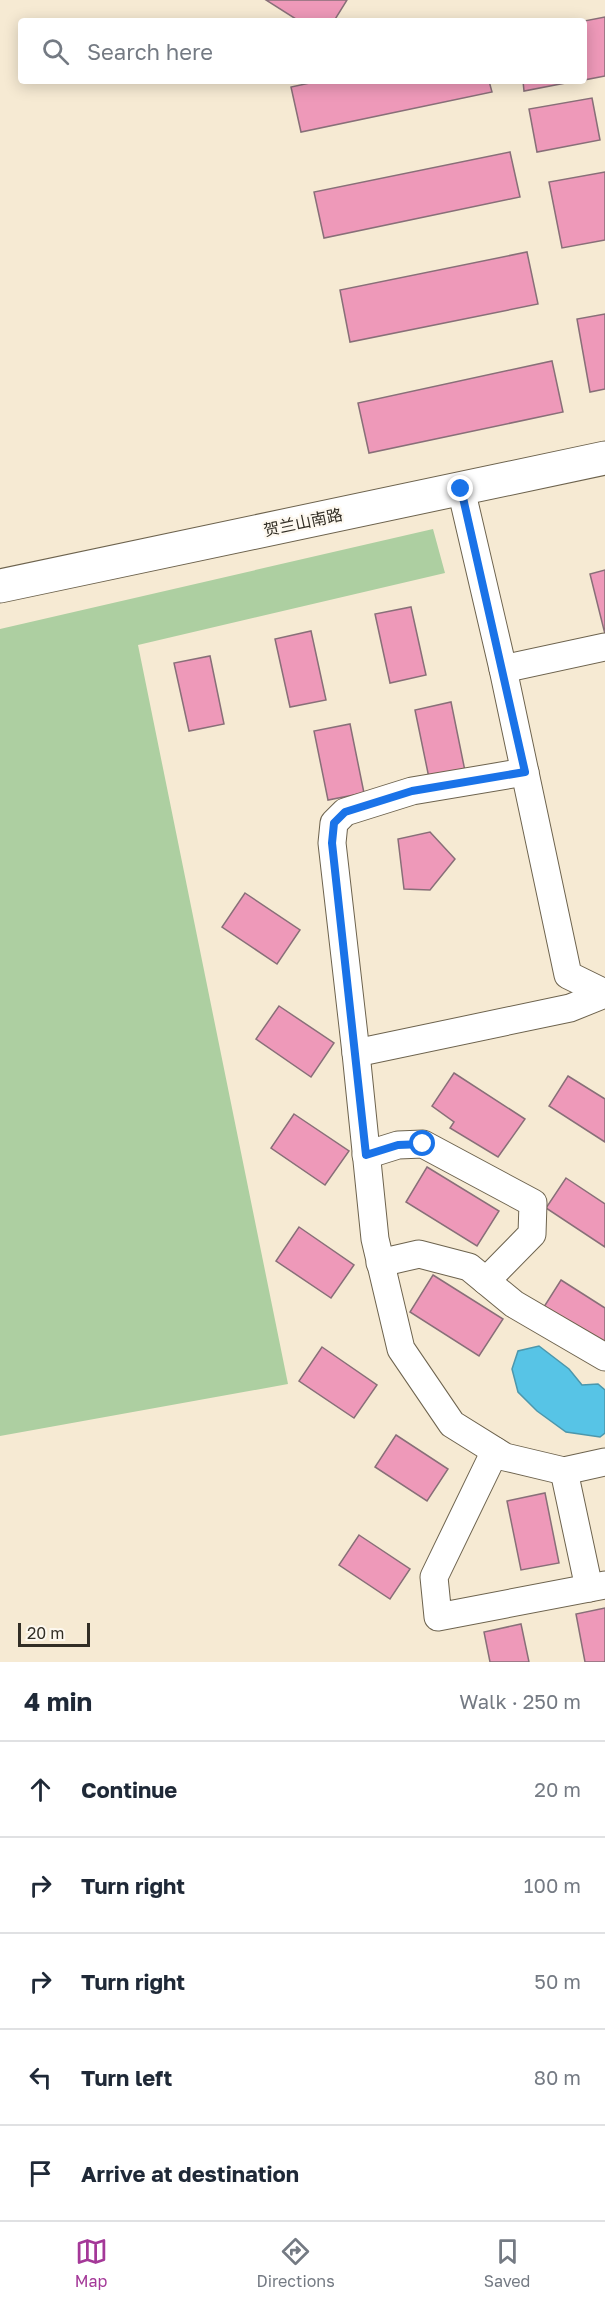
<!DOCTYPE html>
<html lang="en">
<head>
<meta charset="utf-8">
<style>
	:root { --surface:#fff; --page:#f6f6f7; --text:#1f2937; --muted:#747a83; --line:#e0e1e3; --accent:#a43898 }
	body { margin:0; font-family:"Golos Text","Noto Sans SC",sans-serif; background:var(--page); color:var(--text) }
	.scale { position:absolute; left:18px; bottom:15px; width:72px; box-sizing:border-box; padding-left:6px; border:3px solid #322e25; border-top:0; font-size:16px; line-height:21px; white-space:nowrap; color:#322e25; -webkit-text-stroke:4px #fdf8ef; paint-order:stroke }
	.stop { position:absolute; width:18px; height:18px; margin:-14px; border:4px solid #1a73e8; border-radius:50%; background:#fff }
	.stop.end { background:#1a73e8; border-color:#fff; box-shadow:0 2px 6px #0008 }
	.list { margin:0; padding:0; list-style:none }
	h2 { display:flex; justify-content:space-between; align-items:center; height:78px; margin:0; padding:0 24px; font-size:26px }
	h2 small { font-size:20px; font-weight:400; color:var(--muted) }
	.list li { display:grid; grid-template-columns:39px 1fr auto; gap:18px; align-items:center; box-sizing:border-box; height:96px; padding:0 24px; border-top:2px solid var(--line) }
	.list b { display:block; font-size:22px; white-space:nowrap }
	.list em { font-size:20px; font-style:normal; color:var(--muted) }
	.icon { flex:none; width:33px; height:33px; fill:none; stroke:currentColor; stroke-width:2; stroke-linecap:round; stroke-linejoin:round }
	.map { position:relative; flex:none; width:605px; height:1662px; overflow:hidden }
	.search { position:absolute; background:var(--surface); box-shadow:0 3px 15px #0003; left:18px; right:18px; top:18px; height:66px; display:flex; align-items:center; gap:15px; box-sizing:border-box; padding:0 21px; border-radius:6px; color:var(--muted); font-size:22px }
	.sheet { height:558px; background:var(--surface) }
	nav { display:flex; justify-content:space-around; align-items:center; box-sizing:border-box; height:84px; border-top:2px solid var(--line); background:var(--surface); font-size:16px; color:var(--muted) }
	nav a { display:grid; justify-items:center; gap:3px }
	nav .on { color:var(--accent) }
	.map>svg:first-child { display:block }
</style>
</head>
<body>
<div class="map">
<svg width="605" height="1662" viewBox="0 0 605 1662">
	<rect width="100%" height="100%" fill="#f6ead3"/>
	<!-- green -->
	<path fill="#adcfa1" d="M433,529l12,44 -307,72 150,739 -288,52v-807z"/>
	<!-- water -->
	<path fill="#57c4e6" stroke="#4c97ac" stroke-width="1.5" d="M539,1346l30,23 13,16 16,-1 7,6v43l-5,4 -34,-5 -29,-21 -19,-19 -6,-23 6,-18z"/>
	<!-- building -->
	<g fill="#ee99b9" stroke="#886f78" stroke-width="1.5">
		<path d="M266,0h81l-13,21h-35z"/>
		<path d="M605,17v59l-21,4v-59z"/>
		<path d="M319,81h170l3,11 -191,40 -10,-45z"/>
		<path d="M523,81h53l-52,10z"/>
		<path d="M592,98l8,42 -63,12 -8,-43z"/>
		<path d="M510,152l10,45 -196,41 -10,-46z"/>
		<path d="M605,172v68l-43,8 -13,-66z"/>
		<path d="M527,252l11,52 -188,38 -10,-52z"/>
		<path d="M605,314v75l-15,3 -13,-73z"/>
		<path d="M552,361l11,51 -194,41 -11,-50z"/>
		<path d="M605,570v64l-15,-60z"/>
		<path d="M411,607l15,68 -36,8 -15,-69z"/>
		<path d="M311,631l15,69 -36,7 -15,-68z"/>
		<path d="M210,656l14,68 -35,7 -15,-68z"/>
		<path d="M451,702l14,69 -36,7 -14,-68z"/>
		<path d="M350,724l14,69 -36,7 -14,-69z"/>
		<path d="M430,832l25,27 -25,31 -26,-1 -6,-50z"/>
		<path d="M245,893l55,37 -23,34 -55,-37z"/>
		<path d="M279,1006l55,37 -23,34 -55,-38z"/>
		<path d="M454,1073l71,46 -27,38 -48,-29 4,-6 -22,-16z"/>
		<path d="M568,1076l37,23v43l-56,-36z"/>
		<path d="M294,1114l55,37 -24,34 -54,-37z"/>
		<path d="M427,1167l72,44 -22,35 -71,-44z"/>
		<path d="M566,1178l39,26v43l-59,-39z"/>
		<path d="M299,1227l55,38 -23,33 -55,-37z"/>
		<path d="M433,1275l70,44 -24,37 -69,-44z"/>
		<path d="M561,1280l44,28v42l-63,-40z"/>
		<path d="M322,1347l55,38 -23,33 -55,-37z"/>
		<path d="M396,1435l52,34 -21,32 -52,-34z"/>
		<path d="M545,1493l14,70 -38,7 -14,-69z"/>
		<path d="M359,1535l51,34 -20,30 -51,-34z"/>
		<path d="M605,1608v54h-20l-9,-48z"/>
		<path d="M521,1624l8,38h-39l-6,-30z"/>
	</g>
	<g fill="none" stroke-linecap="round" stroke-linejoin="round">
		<defs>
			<g id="street">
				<path d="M461,489l42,180 65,306 37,18"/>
				<path d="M503,669l102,-22"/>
				<path d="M525,772l-113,19 -67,21 -11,11 -2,20 24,210 19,186 26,110 51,75 53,33 59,14 41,-9"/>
				<path d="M356,1053l214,-45 35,-14"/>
				<path d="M366,1155l32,-10 25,-1 110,59 -1,31 -46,47"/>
				<path d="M380,1263l39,-9 50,13 45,37 91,53"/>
				<path d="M495,1451l-61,126 4,40 167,-32"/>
				<path d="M564,1471l25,117"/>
			</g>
			<path id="secondary" d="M0,586l605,-128"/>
		</defs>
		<!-- street casing -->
		<use href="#street" stroke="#6d634e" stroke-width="29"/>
		<!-- secondary casing -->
		<use href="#secondary" stroke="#6d634e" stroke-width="35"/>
		<!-- street -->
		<use href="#street" stroke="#fff" stroke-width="27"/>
		<!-- secondary -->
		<use href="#secondary" stroke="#fff" stroke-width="33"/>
	</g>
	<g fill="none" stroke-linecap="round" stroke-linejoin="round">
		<!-- route -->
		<path stroke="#1a73e8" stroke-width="8" d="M423,1144l-25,1 -32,10 -34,-312 2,-20 11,-11 67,-21 113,-19 -64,-283"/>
	</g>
	<g text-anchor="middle" stroke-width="4.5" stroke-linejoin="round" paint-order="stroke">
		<!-- street labels -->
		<g font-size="16" fill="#322e25" stroke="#fdf8ef">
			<text transform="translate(303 522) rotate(-12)" y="6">贺兰山南路</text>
		</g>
	</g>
</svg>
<div class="scale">20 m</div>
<div class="stop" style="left:423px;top:1144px"></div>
<div class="stop end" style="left:461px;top:489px"></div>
<div class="search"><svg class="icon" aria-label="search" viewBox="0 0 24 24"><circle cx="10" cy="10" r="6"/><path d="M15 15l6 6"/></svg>Search here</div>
</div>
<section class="sheet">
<h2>4 min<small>Walk · 250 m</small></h2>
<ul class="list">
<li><svg class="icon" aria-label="ahead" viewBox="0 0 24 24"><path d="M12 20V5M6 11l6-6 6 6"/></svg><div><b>Continue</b></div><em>20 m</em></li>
<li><svg class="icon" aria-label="right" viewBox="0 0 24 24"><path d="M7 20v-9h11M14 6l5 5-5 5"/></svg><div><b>Turn right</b></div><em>100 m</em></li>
<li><svg class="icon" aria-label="right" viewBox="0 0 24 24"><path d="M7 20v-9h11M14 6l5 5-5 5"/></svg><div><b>Turn right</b></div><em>50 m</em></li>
<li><svg class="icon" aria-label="left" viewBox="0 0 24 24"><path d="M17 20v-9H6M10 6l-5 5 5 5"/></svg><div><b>Turn left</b></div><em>80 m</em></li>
<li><svg class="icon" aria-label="arrive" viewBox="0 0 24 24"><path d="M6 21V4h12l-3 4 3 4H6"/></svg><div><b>Arrive at destination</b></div></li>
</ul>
</section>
<nav>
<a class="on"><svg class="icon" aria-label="map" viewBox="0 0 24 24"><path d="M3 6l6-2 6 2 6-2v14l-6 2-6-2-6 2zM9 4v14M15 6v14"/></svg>Map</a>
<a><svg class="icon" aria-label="directions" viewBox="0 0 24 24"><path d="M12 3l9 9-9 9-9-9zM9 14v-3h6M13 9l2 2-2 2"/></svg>Directions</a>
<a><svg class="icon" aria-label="saved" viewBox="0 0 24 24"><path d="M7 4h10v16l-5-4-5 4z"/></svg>Saved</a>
</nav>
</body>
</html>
